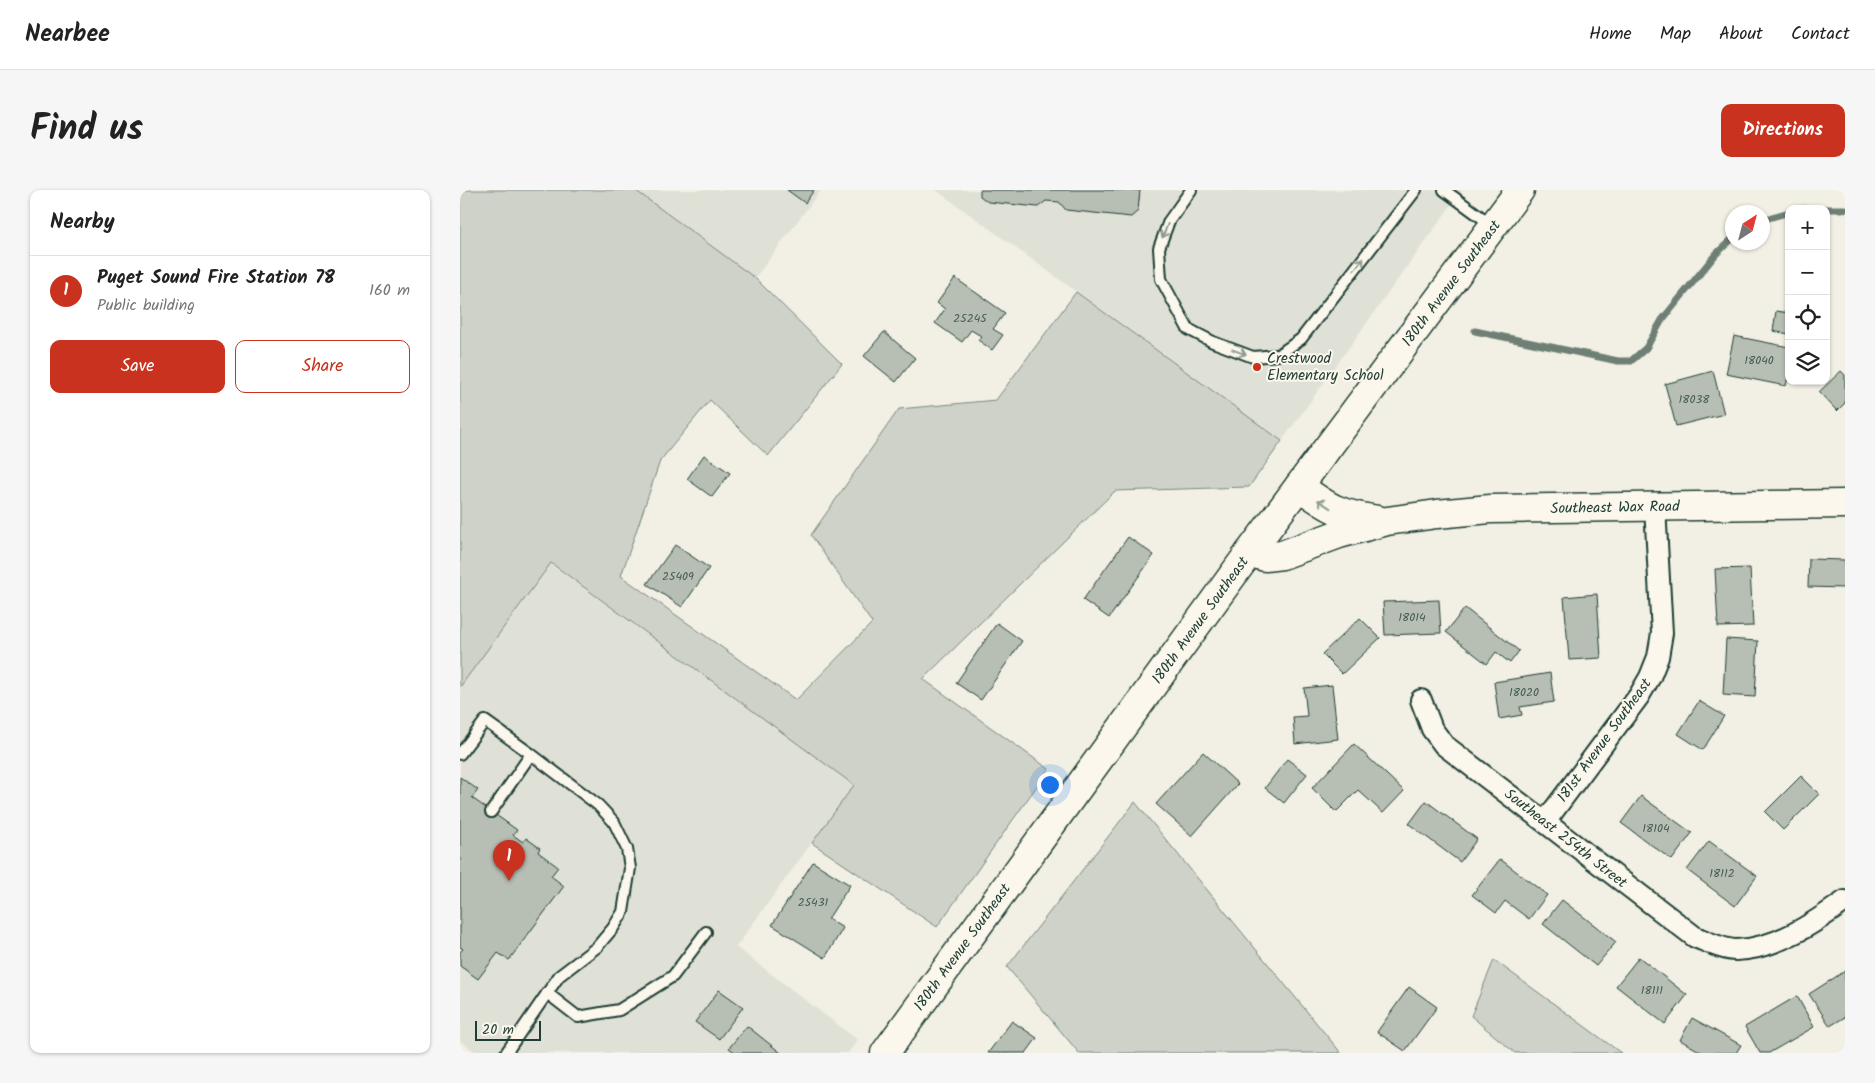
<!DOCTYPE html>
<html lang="en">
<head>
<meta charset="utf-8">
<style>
	:root { --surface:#fff; --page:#f6f6f6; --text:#222; --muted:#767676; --line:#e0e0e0; --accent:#c8321e }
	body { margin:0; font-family:Kalam,sans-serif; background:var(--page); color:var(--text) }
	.controls { position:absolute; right:15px; top:15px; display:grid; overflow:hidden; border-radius:10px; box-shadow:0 1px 4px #0004 }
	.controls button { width:45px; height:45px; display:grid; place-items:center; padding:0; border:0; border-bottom:1px solid var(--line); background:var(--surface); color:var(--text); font:25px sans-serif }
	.compass { position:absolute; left:1265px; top:15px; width:45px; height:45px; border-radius:50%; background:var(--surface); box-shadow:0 1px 4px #0004; rotate:36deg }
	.scale { position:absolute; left:15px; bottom:12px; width:66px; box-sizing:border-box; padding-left:5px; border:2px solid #1f3d34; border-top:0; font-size:14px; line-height:18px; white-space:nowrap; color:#1f3d34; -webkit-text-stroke:4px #fbf7ec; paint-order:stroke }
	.you { position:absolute; left:589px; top:594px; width:18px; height:18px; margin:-12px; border:4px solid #fff; border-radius:50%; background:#1a73e8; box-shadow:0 0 0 8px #1a73e833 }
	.badge { display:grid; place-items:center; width:32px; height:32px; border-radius:50%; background:var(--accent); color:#fff; font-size:16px; font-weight:700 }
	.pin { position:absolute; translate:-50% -41px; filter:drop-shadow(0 1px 2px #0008) }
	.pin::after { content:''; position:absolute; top:26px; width:18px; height:15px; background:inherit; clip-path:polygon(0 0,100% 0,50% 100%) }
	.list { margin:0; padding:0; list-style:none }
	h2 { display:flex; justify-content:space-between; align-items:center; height:65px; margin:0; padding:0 20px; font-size:21px }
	h2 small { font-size:16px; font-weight:400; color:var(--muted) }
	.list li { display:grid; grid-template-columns:32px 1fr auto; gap:15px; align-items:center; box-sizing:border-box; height:70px; padding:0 20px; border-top:1px solid var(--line) }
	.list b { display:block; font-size:19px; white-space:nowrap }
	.list p { margin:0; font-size:16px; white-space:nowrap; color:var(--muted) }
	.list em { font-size:16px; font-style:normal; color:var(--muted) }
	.actions { display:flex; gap:10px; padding:15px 20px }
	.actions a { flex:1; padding:11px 0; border:1px solid var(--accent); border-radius:10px; text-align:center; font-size:18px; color:var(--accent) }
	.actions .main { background:var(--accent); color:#fff }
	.icon { flex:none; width:28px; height:28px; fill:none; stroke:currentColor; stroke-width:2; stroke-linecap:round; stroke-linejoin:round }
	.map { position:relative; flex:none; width:1385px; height:863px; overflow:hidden; border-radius:10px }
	header { display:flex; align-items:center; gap:30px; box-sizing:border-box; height:70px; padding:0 25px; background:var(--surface); border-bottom:1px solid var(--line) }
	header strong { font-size:24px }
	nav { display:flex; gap:28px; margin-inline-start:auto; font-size:18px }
	.intro { display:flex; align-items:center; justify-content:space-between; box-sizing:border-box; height:120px; padding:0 30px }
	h1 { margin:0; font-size:35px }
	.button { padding:12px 22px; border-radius:10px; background:var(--accent); color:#fff; font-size:18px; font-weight:700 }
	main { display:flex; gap:30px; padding:0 30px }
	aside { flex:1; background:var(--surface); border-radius:10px; box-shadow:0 1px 4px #0004 }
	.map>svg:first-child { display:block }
</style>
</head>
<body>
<header>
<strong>Nearbee</strong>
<nav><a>Home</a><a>Map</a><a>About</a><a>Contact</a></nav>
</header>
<div class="intro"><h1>Find us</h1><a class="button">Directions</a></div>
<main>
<aside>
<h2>Nearby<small></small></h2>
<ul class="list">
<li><span class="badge">1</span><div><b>Puget Sound Fire Station 78</b><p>Public building</p></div><em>160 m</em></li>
</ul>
<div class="actions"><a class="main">Save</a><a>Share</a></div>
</aside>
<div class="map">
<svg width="1385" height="863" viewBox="0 0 1385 863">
	<rect width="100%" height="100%" fill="#f2f0e5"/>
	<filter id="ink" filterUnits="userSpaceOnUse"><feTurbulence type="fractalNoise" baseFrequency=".02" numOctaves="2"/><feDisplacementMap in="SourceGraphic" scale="10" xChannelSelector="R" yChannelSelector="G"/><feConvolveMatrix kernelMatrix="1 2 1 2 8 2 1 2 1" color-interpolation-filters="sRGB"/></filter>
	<g filter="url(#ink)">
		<!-- built -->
		<g fill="#e0e1d6">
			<path d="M175,0h186l-66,88z"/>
			<path d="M476,0h526l-180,251z"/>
			<path d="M90,373l304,222 -118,162 122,93 -10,13h-371l-17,-12v-354z"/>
		</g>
		<!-- green -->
		<g fill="#cfd2c8" stroke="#77887e">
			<path d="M0,0h175l120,88 87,86 -74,92 -58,-56 -50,61 -39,115 175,124 76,-77 -61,-88 88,-126 97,-9 80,-108 206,149 -33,46 -134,4 -192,188 126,90 -112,158 -125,-84 42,-58 -303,-222 -91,124z"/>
			<path d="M675,612l206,251h-262l-72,-86z"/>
			<path d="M1034,770l127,93h-106l-44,-37z"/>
		</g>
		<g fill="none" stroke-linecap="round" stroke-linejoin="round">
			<!-- stream -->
			<g stroke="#6e7f75" stroke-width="7">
				<path d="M1341,19h44"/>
				<path d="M1302,30l27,-8"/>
				<path d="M1015,141l143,30h13l15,-13 16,-28 54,-66 16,-15"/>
			</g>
		</g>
		<!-- building -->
		<g fill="#b7beb3" stroke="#1f3d34">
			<path d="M327,0h27l-9,13z"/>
			<path d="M520,0h160l-2,21 -7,6 -65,-7 -7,-8 -13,-1 -8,6 -50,-5 -8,-6z"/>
			<path d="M495,88l50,35 -12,16 10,6 -11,15 -14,-10 3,-4 -10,-6 -9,12 -27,-19 10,-14 -8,-6z"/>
			<path d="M1316,121l13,2v21l-16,-3z"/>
			<path d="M424,142l31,26 -19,24 -32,-26z"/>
			<path d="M1274,146l55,11v26l-3,13 -60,-12z"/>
			<path d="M1253,181l11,43 -48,12 -11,-42z"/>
			<path d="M1381,181l4,4v28l-8,8 -18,-19z"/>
			<path d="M244,265l26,18 -18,24 -25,-18z"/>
			<path d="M668,347l26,18 -45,63 -26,-18z"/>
			<path d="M215,355l34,23 -27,39 -35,-23z"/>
			<path d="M1349,369l36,1v28l-37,-1z"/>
			<path d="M1290,378l3,58 -35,1 -3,-58z"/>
			<path d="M1137,404l4,64 -32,2 -5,-63z"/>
			<path d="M979,410l2,33 -56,2 -2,-33z"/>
			<path d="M1005,418l54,43 -9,12 -14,-11 -9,12 -41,-32z"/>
			<path d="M900,428l20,20 -38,36 -20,-20z"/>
			<path d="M537,433l25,18 -41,59 -25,-17z"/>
			<path d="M1266,449l32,2 -3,56 -32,-2z"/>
			<path d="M1090,483l4,29 -34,5 2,8 -23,4 -5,-37z"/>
			<path d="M872,495l6,54 -43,5 -2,-27 14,-1 -3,-28z"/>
			<path d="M1239,511l25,15 -21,34 -25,-16z"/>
			<path d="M894,554l50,47 -21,22 -25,-23 -22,22 -24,-24z"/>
			<path d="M743,562l35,32 -46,52 -36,-32z"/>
			<path d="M827,569l20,15 -23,29 -19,-15z"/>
			<path d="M1341,586l18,18 -36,36 -18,-18z"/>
			<path d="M0,587l18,13 -6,8 45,32 -4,5 10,7 3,-4 14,10 -2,4 20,15 -7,9 13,10 -55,74 -11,-7 -20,26 -18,-13v-14l3,-3 -3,-2z"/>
			<path d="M1181,606l51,37 -20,27 -51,-37z"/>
			<path d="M966,611l51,38 -17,23 -51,-38z"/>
			<path d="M1249,651l48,35 -22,30 -48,-36z"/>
			<path d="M1040,669l47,36 -18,24 -24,-18 -9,12 -24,-18z"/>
			<path d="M353,672l37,23 -22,34 15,9 -18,30 -53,-33z"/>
			<path d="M1102,710l54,42 -20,24 -53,-42z"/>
			<path d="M1179,767l48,38 -22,29 -49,-38z"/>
			<path d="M1385,781v46l-15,9 -21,-32z"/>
			<path d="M949,797l28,20 -32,44 -28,-19z"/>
			<path d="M259,800l24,17 -24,32 -24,-17z"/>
			<path d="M1337,806l17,31 -45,26h-9l-15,-26z"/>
			<path d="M1232,828l49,27 -5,8h-33l-23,-13z"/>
			<path d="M552,831l25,17 -11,15h-38z"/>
			<path d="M287,836l34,27h-45l-7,-5z"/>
		</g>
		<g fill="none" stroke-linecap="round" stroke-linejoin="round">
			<defs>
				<g id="lane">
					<path d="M731,0l-22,31 -10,27 2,31 27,50 25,13 40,15 25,-2 23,-16 115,-149"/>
					<path d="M984,0l48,35"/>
					<path d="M0,564l25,-33 46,33"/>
					<path d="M31,622l40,-58 67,51 16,17 13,27 3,19 -7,44 -10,16 -16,19 -38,29 -53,77"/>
					<path d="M87,803l31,24 41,-7 54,-34 33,-44"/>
				</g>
				<g id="street">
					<path d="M961,510l11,29 12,16 251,192c13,5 28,13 41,13 40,-1 78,-27 109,-49"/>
					<path d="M1085,632l94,-126 11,-19 8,-20 4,-24 -7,-126"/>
				</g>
				<g id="secondary">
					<path d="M839,296c31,23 40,28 79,34"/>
					<path d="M789,363l16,4 17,-2 57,-21 48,-13 50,-7 53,-5 355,-5"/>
					<path d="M425,863l364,-500 271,-363"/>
				</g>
			</defs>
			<!-- lane casing -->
			<use href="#lane" stroke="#1f3d34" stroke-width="14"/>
			<!-- street casing -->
			<use href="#street" stroke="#1f3d34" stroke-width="24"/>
			<!-- secondary casing -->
			<use href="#secondary" stroke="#1f3d34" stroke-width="31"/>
			<!-- lane -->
			<use href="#lane" stroke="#fbf7ec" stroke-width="10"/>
			<!-- street -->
			<use href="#street" stroke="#fbf7ec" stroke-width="20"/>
			<!-- secondary -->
			<use href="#secondary" stroke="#fbf7ec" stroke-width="28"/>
		</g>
		<!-- one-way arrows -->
		<defs><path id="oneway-shaft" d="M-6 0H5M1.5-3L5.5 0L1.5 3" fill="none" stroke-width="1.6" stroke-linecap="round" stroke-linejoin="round" transform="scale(1.25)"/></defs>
		<g stroke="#8d9a90">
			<use href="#oneway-shaft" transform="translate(705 41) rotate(111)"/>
			<use href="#oneway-shaft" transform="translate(899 74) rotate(-52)"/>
			<use href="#oneway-shaft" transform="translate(779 162) rotate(20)"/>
			<use href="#oneway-shaft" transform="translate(864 314) rotate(-147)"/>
		</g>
	</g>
	<!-- markers -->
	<circle fill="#c8321e" stroke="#fbf7ec" stroke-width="2" cx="797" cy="177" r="5"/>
	<g text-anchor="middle" stroke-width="4" stroke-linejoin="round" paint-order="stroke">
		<!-- number labels -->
		<g font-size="12" fill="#455d54">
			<text x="510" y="132">25245</text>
			<text x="1299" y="174">18040</text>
			<text x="1234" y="213">18038</text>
			<text x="218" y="390">25409</text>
			<text x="952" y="431">18014</text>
			<text x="1064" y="506">18020</text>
			<text x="1196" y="642">18104</text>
			<text x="1262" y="687">18112</text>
			<text x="353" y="716">25431</text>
			<text x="1192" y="804">18111</text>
		</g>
		<!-- street labels -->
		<g font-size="15" fill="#1f3d34" stroke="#fbf7ec">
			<text transform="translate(991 93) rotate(-53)" y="5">180th Avenue Southeast</text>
			<text transform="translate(1155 317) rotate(-1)" y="5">Southeast Wax Road</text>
			<text transform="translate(740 430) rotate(-54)" y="5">180th Avenue Southeast</text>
			<text transform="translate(1144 550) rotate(-54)" y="5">181st Avenue Southeast</text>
			<text transform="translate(1106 648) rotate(38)" y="5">Southeast 254th Street</text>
			<text transform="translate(502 757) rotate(-54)" y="5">180th Avenue Southeast</text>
		</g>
		<!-- poi labels -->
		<g font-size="15" fill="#1f3d34" stroke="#fbf7ec" text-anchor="start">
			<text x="807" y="173">Crestwood<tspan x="807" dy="17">Elementary School</tspan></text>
		</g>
	</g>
</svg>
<div class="controls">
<button>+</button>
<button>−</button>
<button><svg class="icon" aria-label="locate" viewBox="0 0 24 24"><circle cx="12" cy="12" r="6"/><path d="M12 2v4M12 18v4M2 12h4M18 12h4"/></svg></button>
<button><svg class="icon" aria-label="layers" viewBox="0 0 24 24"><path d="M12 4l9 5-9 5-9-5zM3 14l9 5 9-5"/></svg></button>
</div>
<svg class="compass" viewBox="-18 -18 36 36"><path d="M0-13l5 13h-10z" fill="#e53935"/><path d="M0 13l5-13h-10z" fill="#767676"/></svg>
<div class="scale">20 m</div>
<div class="you"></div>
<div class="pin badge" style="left:49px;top:691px">1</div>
</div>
</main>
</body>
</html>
